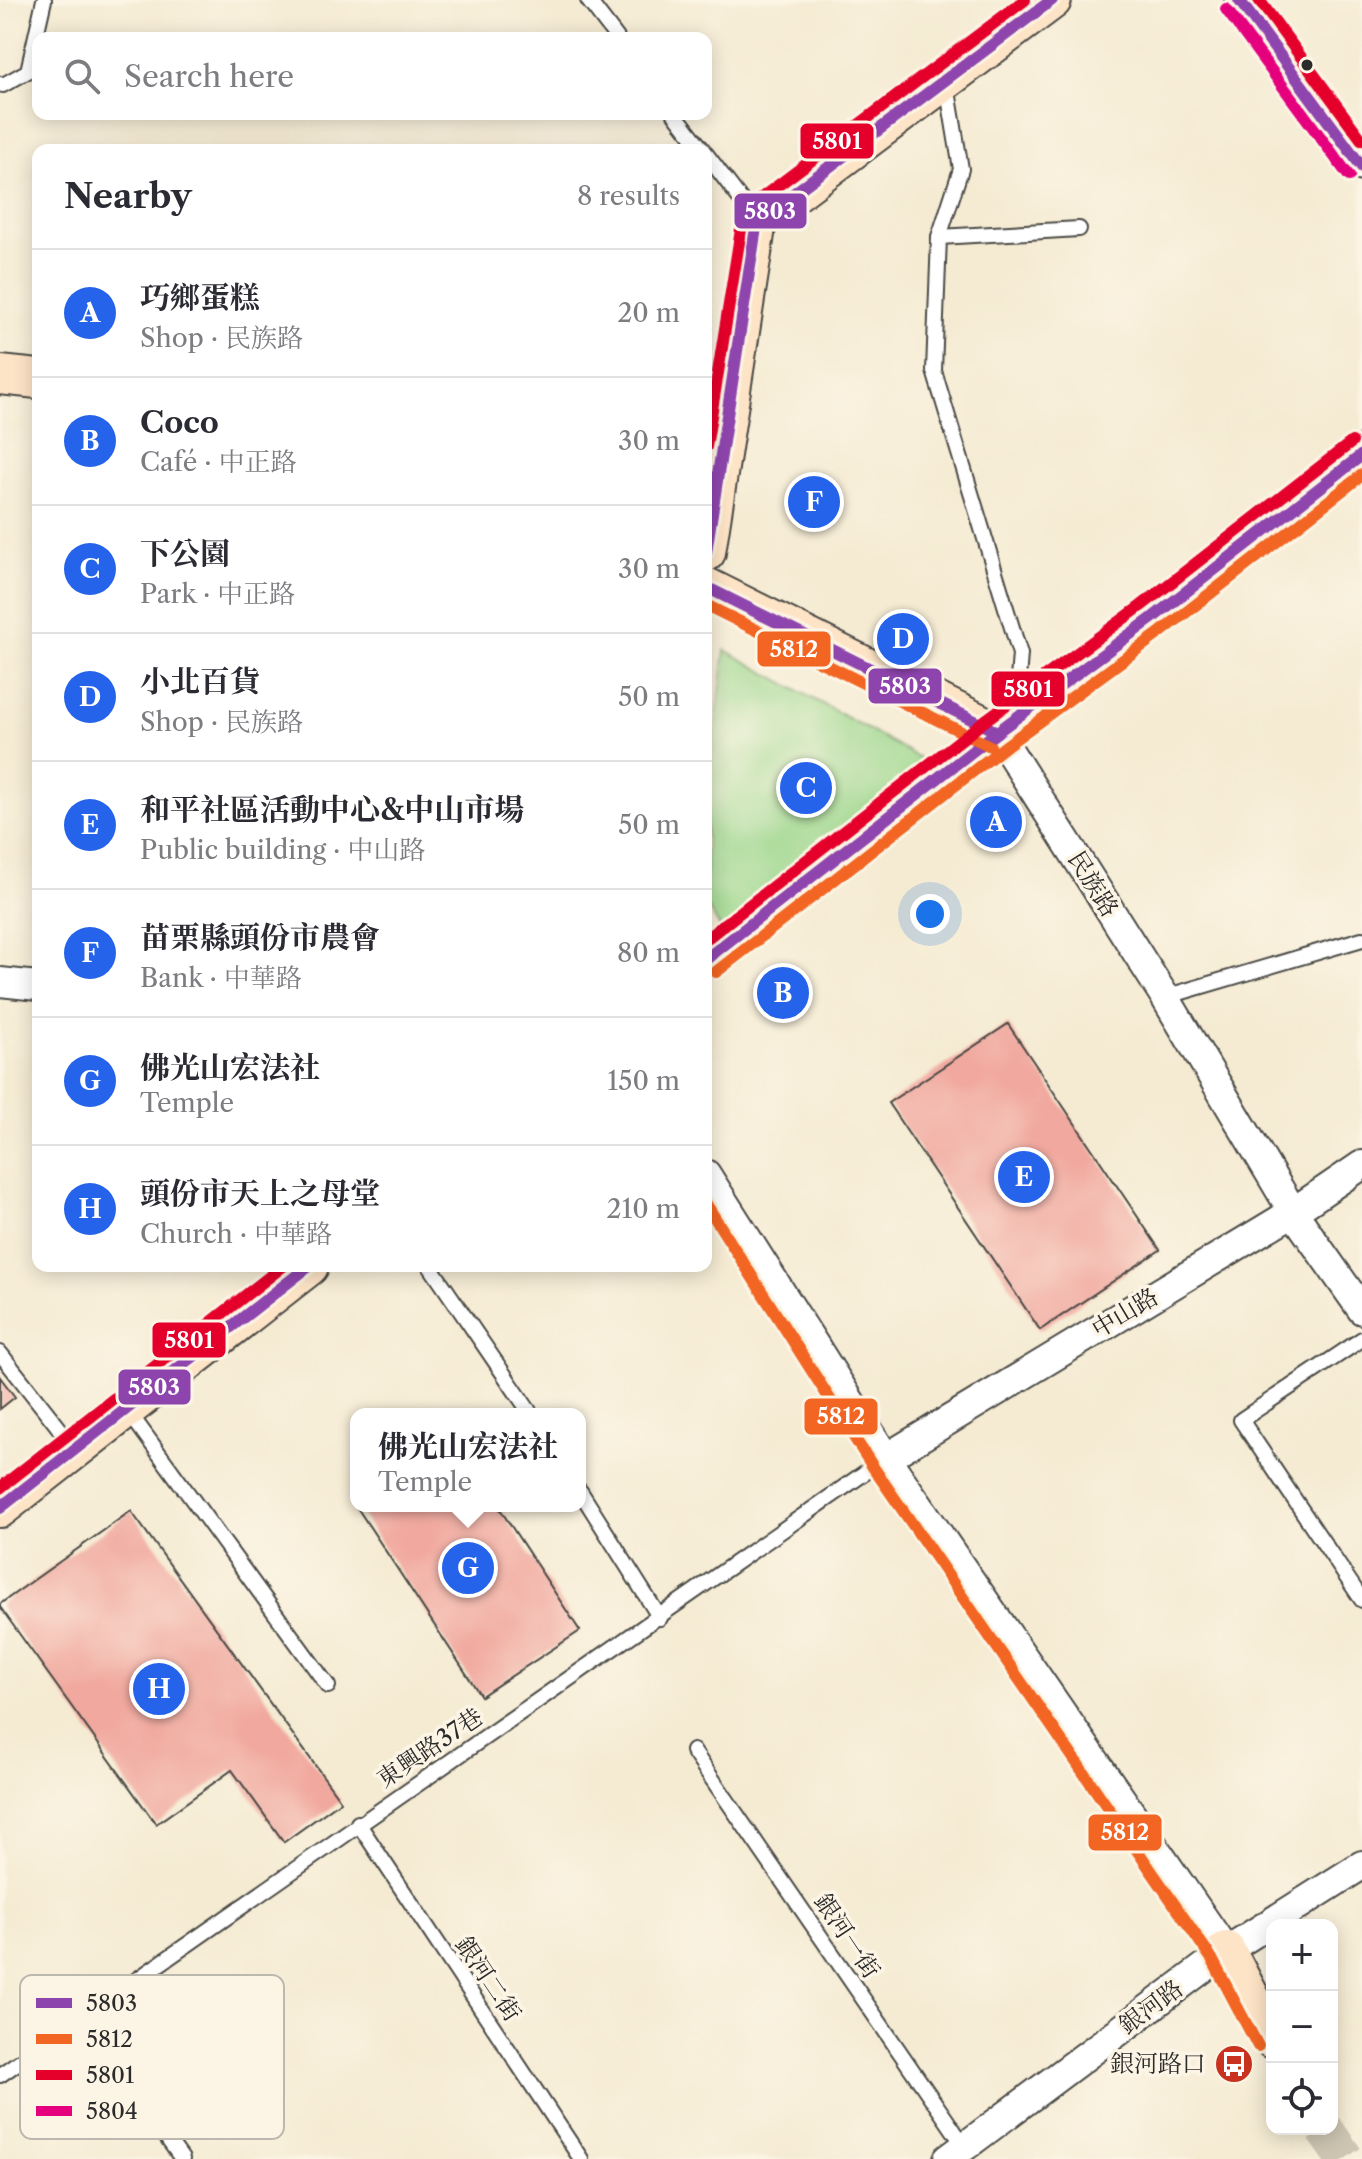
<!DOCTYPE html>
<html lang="en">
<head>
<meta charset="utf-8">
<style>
	:root { --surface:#fff; --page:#f2f2f3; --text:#2b2b33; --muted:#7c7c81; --line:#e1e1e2; --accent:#2563eb }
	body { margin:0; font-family:"Libre Caslon Text","Noto Serif TC",serif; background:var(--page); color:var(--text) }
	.controls { position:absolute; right:24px; bottom:24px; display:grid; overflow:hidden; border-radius:16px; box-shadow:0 4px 20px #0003 }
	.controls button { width:72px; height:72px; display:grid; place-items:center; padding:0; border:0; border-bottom:2px solid var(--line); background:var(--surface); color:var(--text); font:40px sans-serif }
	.you { position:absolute; left:930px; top:914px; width:28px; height:28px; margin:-20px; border:6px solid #fff; border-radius:50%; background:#1a73e8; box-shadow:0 0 0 12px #1a73e833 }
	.badge { display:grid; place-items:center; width:52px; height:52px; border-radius:50%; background:var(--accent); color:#fff; font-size:26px; font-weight:700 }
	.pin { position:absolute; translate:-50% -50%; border:4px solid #fff; box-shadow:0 2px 8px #0006 }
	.popup { position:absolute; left:350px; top:1408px; width:236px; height:104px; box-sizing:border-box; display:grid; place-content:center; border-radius:16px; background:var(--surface); filter:drop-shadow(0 2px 6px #0005); font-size:26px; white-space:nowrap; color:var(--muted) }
	.popup b { font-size:30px; color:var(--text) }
	.popup::after { content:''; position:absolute; left:50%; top:100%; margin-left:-16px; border:16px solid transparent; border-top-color:var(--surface) }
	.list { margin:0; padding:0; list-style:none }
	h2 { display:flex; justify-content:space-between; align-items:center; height:104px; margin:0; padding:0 32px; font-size:34px }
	h2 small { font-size:26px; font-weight:400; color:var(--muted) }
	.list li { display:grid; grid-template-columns:52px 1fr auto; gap:24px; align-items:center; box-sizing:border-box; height:128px; padding:0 32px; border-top:2px solid var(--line) }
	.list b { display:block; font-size:30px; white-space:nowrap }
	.list p { margin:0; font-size:26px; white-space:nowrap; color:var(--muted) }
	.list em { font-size:26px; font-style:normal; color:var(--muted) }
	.icon { flex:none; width:44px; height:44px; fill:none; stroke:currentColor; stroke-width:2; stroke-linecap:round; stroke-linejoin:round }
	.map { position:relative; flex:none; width:1362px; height:2159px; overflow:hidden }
	.search { position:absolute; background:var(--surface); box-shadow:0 4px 20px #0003; left:32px; top:32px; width:680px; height:88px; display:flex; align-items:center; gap:20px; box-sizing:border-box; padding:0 28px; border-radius:16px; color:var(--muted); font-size:30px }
	.panel { position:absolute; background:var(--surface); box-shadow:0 4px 20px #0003; left:32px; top:144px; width:680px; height:1128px; border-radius:16px }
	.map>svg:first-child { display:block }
</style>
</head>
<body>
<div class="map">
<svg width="1362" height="2159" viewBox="0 0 1362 2159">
	<rect width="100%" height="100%" fill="#fcf5e5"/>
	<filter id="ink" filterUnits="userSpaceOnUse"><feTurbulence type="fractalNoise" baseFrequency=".0125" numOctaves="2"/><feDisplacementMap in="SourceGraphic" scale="16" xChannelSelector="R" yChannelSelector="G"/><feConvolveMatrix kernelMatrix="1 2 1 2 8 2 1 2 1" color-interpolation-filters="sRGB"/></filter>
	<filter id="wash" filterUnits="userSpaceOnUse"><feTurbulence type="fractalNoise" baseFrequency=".006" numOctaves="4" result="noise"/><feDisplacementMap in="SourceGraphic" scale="32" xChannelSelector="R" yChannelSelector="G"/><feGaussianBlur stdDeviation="1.8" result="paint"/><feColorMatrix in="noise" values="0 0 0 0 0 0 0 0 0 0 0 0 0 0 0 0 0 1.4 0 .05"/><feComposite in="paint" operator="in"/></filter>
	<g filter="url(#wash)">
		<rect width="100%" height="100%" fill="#f5ebd3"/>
		<!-- green -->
		<path fill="#98d589" stroke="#62805a" stroke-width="2" d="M725,650l207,115 -209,167 -17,-27v-95z"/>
		<g id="blocks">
			<!-- building -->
			<g fill="#f1a89f">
				<path d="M1008,1024l152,226 -120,80 -152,-227z"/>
				<path d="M0,1377l15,20 -15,12z"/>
				<path d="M356,1506h142l82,125 -99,65z"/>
				<path d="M131,1511l210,290 -57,41 -52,-72 -76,54 -156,-217v-3z"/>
			</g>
		</g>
	</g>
	<g filter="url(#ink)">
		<use href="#blocks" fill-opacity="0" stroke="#494844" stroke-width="2"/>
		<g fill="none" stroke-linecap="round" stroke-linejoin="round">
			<!-- secondary-tunnel -->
			<path stroke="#cdc5b1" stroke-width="38" stroke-dasharray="38 19" stroke-linecap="butt" d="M1324,2129l21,30"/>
			<defs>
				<g id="lane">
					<path d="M588,0l29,38"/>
					<path d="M0,84l3,1 25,-14 16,-71"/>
					<path d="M947,85l14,84 -22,68 -5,134 86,283 -4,51 -3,4"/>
					<path d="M675,114l28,36"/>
					<path d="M706,154l51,67"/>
					<path d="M939,237l140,-8"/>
					<path d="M1165,997l197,-58"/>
					<path d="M430,1266l101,148"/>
					<path d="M1362,1339l-121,81 121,180"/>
					<path d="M0,1353l74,94"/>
					<path d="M128,1411l200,275"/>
					<path d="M580,1491l80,127"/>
					<path d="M693,1751l272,396"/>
					<path d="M358,1823l223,336"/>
					<path d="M81,2018l101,141"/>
					<path d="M0,2075l886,-617"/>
				</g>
				<g id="street">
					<path d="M1239,0l123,167"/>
					<path d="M997,732l168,265 128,215 69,98"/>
					<path d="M0,982l38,4"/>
					<path d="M706,1174l180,284 340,493"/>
					<path d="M886,1458l407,-246 69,-47"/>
					<path d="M948,2159l278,-208 136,-86"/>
				</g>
				<g id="secondary">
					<path d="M0,375l38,4"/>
					<path d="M706,552l51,-331 295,-221"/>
					<path d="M706,587l291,145"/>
					<path d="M706,959l291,-227 154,-113 211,-164"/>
					<path d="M0,1508l309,-242"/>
					<path d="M1226,1951l46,88"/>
				</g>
			</defs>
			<!-- lane casing -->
			<use href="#lane" stroke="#494844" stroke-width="18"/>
			<!-- street casing -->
			<use href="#street" stroke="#494844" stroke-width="32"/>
			<!-- secondary casing -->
			<use href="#secondary" stroke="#494844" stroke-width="42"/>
			<!-- lane -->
			<use href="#lane" stroke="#fff" stroke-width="14"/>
			<!-- street -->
			<use href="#street" stroke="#fff" stroke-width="28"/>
			<!-- secondary -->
			<use href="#secondary" stroke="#fee4c6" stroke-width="38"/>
			<defs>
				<g id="bus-1">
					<path d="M1239,0l123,167"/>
					<path d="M706,552l51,-331 295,-221"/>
					<path d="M706,587l291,145"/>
					<path d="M706,959l291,-227 154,-113 211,-164"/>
					<path d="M0,1508l309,-242"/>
				</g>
				<g id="bus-2">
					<path d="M706,605l284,141"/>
					<path d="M716,972l291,-227 154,-113 201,-157"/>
					<path d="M706,1204l167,263 339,492 46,87"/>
				</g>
				<g id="bus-3">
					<path d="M1259,0l103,140"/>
					<path d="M706,447l38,-236 281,-211"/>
					<path d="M706,939l281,-220 154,-113 211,-164"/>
					<path d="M0,1488l283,-222"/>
				</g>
				<path id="bus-4" d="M1226,9l123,167"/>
			</defs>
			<!-- bus-1 casing -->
			<use href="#bus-1" stroke="#fcf5e5" stroke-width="18"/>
			<!-- bus-2 casing -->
			<use href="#bus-2" stroke="#fcf5e5" stroke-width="18"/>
			<!-- bus-3 casing -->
			<use href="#bus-3" stroke="#fcf5e5" stroke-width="18"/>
			<!-- bus-4 casing -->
			<use href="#bus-4" stroke="#fcf5e5" stroke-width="18"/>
			<!-- bus-1 -->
			<use href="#bus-1" stroke="#8e44ad" stroke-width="12"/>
			<!-- bus-2 -->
			<use href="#bus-2" stroke="#f26522" stroke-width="12"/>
			<!-- bus-3 -->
			<use href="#bus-3" stroke="#e4002b" stroke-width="12"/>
			<!-- bus-4 -->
			<use href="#bus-4" stroke="#e5007d" stroke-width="12"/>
		</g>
	</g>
	<!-- icons -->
	<defs>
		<symbol id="bus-disc" viewBox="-11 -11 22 22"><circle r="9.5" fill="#c8321e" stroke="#fcf5e5"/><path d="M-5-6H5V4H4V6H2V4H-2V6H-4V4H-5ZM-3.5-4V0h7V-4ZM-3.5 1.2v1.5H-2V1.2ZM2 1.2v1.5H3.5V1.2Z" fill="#fff"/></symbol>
	</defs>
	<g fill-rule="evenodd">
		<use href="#bus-disc" x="1212" y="2042" width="44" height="44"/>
	</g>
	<!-- markers -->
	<circle fill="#2b2b2b" stroke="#fcf5e5" stroke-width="3" cx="1307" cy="65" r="7"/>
	<g text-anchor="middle" stroke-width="7" stroke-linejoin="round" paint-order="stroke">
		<!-- street labels -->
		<g font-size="24" fill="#2b2b2b" stroke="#fcf5e5">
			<text transform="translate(1093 884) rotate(58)" y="8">民族路</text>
			<text transform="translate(1125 1313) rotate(-31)" y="8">中山路</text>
			<text transform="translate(430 1748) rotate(-34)" y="8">東興路37巷</text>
			<text transform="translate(847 1936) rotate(56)" y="8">銀河一街</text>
			<text transform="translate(488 1979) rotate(56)" y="8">銀河二街</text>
			<text transform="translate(1151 2007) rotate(-37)" y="8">銀河路</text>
		</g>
		<!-- poi labels -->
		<g font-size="24" fill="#2b2b2b" stroke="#fcf5e5" text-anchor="end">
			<text x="1206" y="2072">銀河路口</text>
		</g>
	</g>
	<!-- legend -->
	<rect x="20" y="1975" width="264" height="164" rx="12" fill="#fcf5e5" stroke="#bdb8ad" stroke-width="2"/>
	<rect x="36" y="1998" width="36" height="10" fill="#8e44ad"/>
	<rect x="36" y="2034" width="36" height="10" fill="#f26522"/>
	<rect x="36" y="2070" width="36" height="10" fill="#e4002b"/>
	<rect x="36" y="2106" width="36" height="10" fill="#e5007d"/>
	<g font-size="22" fill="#2b2b2b">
		<text x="86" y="2011">5803</text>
		<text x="86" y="2047">5812</text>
		<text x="86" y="2083">5801</text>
		<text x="86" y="2119">5804</text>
	</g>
	<g stroke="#fcf5e5" stroke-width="3">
		<rect x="799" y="122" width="76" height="38" rx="8" fill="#e4002b"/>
		<rect x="733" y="192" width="75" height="38" rx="8" fill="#8e44ad"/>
		<rect x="756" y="630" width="76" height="38" rx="8" fill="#f26522"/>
		<rect x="867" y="667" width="76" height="38" rx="8" fill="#8e44ad"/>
		<rect x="990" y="670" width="76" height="38" rx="8" fill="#e4002b"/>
		<rect x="151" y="1321" width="76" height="38" rx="8" fill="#e4002b"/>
		<rect x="117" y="1368" width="75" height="38" rx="8" fill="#8e44ad"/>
		<rect x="803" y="1397" width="76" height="39" rx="8" fill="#f26522"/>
		<rect x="1087" y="1813" width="76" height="39" rx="8" fill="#f26522"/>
	</g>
	<g font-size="22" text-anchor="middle" font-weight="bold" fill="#fff">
		<text x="837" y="149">5801</text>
		<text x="770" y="219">5803</text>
		<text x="794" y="657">5812</text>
		<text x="905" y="694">5803</text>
		<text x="1028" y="697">5801</text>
		<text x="189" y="1348">5801</text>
		<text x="154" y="1395">5803</text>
		<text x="841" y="1424">5812</text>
		<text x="1125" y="1840">5812</text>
	</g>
</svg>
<div class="controls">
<button>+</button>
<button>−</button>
<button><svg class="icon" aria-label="locate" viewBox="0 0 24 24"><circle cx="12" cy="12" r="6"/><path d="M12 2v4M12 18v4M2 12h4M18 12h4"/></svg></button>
</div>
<div class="you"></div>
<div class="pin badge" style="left:996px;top:822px">A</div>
<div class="pin badge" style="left:783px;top:993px">B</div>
<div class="pin badge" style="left:806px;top:788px">C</div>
<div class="pin badge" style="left:903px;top:639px">D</div>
<div class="pin badge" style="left:1024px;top:1177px">E</div>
<div class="pin badge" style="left:814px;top:502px">F</div>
<div class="pin badge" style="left:468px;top:1568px">G</div>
<div class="popup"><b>佛光山宏法社</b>Temple</div>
<div class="pin badge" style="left:159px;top:1689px">H</div>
<div class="search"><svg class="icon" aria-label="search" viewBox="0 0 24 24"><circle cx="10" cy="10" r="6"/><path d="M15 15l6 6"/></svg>Search here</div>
<section class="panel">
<h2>Nearby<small>8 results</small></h2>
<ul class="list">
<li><span class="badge">A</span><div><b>巧鄉蛋糕</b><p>Shop · 民族路</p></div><em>20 m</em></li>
<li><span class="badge">B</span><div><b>Coco</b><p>Café · 中正路</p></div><em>30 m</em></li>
<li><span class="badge">C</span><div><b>下公園</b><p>Park · 中正路</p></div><em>30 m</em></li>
<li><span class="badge">D</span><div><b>小北百貨</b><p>Shop · 民族路</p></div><em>50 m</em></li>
<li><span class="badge">E</span><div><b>和平社區活動中心&amp;中山市場</b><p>Public building · 中山路</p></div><em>50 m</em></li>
<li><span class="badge">F</span><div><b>苗栗縣頭份市農會</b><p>Bank · 中華路</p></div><em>80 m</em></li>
<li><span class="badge">G</span><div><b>佛光山宏法社</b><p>Temple</p></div><em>150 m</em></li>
<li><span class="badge">H</span><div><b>頭份市天上之母堂</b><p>Church · 中華路</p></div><em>210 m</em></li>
</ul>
</section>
</div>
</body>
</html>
